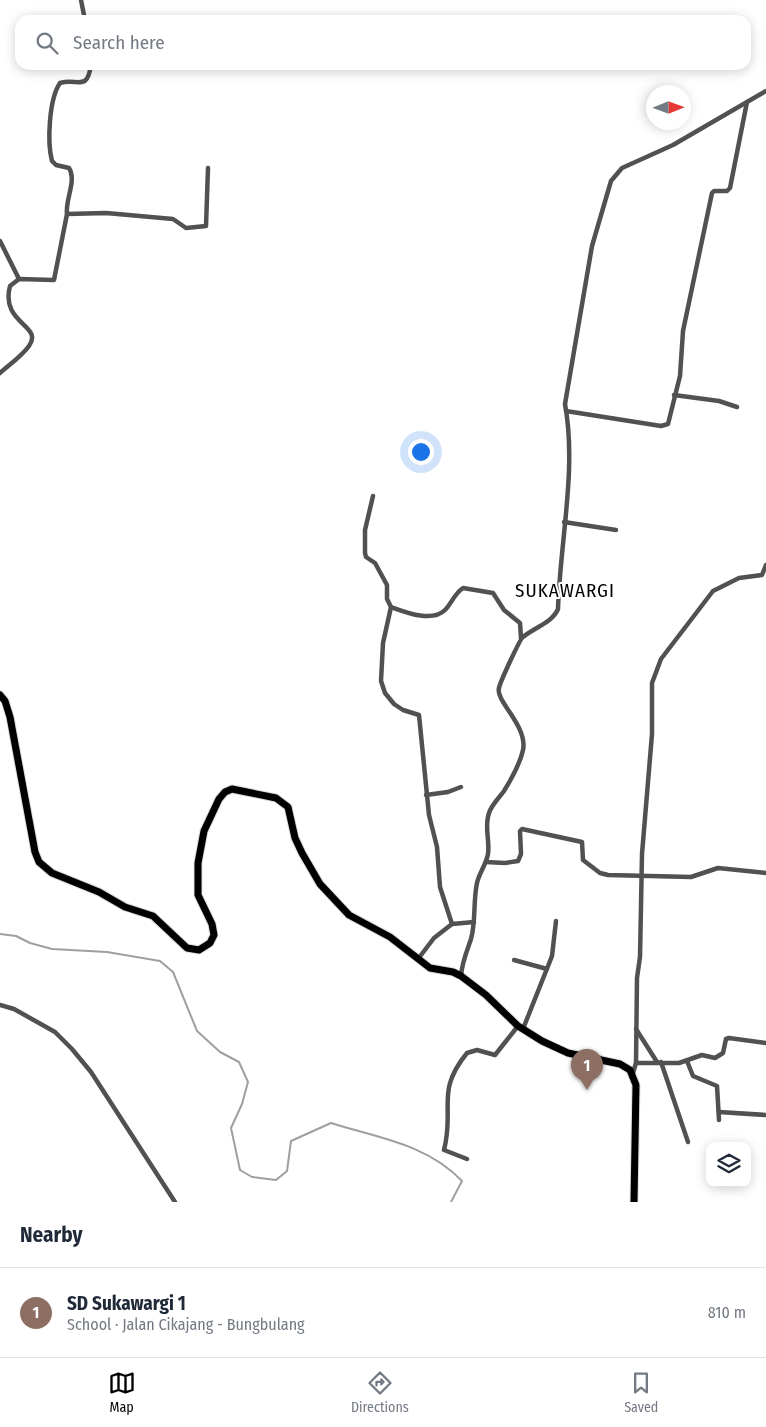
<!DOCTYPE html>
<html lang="en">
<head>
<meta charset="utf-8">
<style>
	:root { --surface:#fff; --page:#f6f6f7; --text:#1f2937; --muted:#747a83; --line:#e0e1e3; --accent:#000 }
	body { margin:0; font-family:"Fira Sans Condensed",sans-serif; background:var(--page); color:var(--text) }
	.controls { position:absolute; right:15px; bottom:15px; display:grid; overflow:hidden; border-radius:10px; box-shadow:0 2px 12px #0003 }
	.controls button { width:45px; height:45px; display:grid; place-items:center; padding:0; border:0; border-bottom:1px solid var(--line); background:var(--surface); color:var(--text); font:25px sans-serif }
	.compass { position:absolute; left:646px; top:85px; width:45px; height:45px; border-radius:50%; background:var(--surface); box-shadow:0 2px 12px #0003; rotate:89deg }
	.you { position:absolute; left:420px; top:451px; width:18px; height:18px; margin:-12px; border:4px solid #fff; border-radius:50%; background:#1a73e8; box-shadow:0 0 0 8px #1a73e833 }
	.badge { display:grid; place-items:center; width:32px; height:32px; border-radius:50%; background:var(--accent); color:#fff; font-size:16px; font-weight:700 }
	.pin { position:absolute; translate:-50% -41px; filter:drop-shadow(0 1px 2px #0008) }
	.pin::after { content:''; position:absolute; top:26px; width:18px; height:15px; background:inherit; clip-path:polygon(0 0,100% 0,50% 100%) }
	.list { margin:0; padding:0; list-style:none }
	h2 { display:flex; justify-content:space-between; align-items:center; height:65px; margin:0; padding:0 20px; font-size:21px }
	h2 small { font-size:16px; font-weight:400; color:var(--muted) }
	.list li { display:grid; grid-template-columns:32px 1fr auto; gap:15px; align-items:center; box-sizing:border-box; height:90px; padding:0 20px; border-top:1px solid var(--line) }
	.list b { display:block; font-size:19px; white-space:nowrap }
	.list p { margin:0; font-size:16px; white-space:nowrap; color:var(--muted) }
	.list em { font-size:16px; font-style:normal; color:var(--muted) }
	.icon { flex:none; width:28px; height:28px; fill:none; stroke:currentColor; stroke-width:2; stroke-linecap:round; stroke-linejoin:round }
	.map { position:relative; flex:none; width:766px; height:1202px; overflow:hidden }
	.search { position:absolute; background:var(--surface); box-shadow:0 2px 12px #0003; left:15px; right:15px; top:15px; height:55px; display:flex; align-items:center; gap:12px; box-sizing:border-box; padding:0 18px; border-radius:15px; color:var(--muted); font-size:19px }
	.sheet { height:155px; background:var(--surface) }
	nav { display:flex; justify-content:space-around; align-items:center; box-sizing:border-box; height:70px; border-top:1px solid var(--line); background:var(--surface); font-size:14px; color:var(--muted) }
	nav a { display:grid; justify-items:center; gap:2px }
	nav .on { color:var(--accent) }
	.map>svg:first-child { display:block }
</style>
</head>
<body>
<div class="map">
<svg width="766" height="1202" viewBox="0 0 766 1202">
	<rect width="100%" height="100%" fill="#fff"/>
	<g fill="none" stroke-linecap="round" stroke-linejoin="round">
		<!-- stream -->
		<path stroke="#9f9f9f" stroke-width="2" d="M0,934l16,2 14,7 22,6 55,3 53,9 13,11 24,59 23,21 19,10 9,20 -6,22 -11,24 9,42 12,7 24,3 11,-9 4,-30 40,-18c47,15 96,21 131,58l-11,21"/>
		<defs>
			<path id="primary" d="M0,695l5,6 5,16 25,135 4,10 13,11 47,19 26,15 28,9 34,32 12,2 11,-7 4,-8 -2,-11 -14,-29v-32l6,-32 15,-32 6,-7 7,-3 44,9 12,9 7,31 7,15 18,31 29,31 41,22 40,31 23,4 8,4 25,19 32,31 24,15 26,12 52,11 10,6 6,15 -2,117"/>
		</defs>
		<!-- primary casing -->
		<use href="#primary" stroke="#dbdbdb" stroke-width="9"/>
		<!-- street -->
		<g stroke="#515151" stroke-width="4.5">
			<path d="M81,0l4,20"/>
			<path d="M91,65c-4,27 -13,13 -31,18 -11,16 -13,59 -8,78l4,4 13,3c8,13 -4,31 -2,46l39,-1 67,6 13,9 20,-2 2,-58"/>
			<path d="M0,241l19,38"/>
			<path d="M0,373c9,-8 22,-17 29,-27 15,-21 -29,-22 -19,-60l9,-7 35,1 13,-66"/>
			<path d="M674,395l45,6 18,6"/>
			<path d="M566,411l95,15 7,-2 12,-48 3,-45 29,-138 2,-2h13l3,-3 17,-86"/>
			<path d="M373,496l-8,34v23l1,4 9,6 12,22v14l4,8 -8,36 -2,38 4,12 9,11 9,6 16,5 10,100 8,32 3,40 12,37 22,-2"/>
			<path d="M564,522l52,8"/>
			<path d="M391,607c14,5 41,16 54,3 7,-7 9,-16 18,-22l30,5 11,17 16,13 1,15"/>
			<path d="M426,795l22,-3 13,-5"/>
			<path d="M486,862l19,1 13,-2 3,-7 -1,-23 2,-2 60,13 1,18 17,13 8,2 83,2 27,-9 48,5"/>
			<path d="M418,959l16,-21 18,-14"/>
			<path d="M514,960l33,9"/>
			<path d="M461,976c1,-14 6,-25 10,-37 5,-17 2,-38 6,-56 2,-10 9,-18 11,-29 2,-14 -4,-27 1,-41 3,-9 10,-15 15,-22 8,-13 16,-27 19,-41 5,-24 -28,-49 -24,-62 1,-6 21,-49 24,-51 12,-10 29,-14 35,-28 2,-67 19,-140 7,-205l27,-158 19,-65 11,-13 51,-23 93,-54"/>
			<path d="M0,1005l14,4 41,23 17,17 19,23 84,130"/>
			<path d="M523,1029l29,-73 4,-35"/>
			<path d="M636,1029l21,33"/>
			<path d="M687,1061l6,15 24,10 2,34"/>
			<path d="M661,1062l27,80"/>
			<path d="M636,1063h43l23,-8 13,3 8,-5 3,-14 3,-1 37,5"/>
			<path d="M633,1073l3,-10 1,-85 3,-21 2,-103 10,-120v-51l9,-24 52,-68 26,-13 23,-3 4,-10"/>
			<path d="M719,1112l47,3"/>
			<path d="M467,1159l-23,-9c11,-42 -9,-58 23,-97l10,-3 18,5 23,-29"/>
		</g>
		<!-- primary -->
		<use href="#primary" stroke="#000" stroke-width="7"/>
	</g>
	<g text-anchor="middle" stroke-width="4" stroke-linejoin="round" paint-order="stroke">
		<!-- quarter labels -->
		<g font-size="19" letter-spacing="1" fill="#000" stroke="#fff">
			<text x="565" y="597">SUKAWARGI</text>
		</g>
	</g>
</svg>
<div class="controls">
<button><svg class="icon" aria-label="layers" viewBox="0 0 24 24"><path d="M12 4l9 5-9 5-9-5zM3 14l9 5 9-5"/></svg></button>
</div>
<svg class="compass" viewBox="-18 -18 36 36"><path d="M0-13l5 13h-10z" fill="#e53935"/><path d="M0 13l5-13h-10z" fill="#747a83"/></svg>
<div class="you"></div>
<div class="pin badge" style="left:587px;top:1090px;background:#8d6e63">1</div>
<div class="search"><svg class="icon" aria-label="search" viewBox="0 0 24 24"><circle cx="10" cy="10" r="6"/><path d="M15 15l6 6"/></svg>Search here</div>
</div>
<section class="sheet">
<h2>Nearby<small></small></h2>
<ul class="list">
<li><span class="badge" style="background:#8d6e63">1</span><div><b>SD Sukawargi 1</b><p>School · Jalan Cikajang - Bungbulang</p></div><em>810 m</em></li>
</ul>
</section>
<nav>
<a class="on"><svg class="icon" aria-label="map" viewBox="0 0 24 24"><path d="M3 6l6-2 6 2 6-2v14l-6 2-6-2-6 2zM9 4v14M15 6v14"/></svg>Map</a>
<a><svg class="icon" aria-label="directions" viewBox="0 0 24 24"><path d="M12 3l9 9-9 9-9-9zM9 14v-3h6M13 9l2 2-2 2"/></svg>Directions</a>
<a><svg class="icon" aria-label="saved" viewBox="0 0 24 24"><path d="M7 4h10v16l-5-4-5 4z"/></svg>Saved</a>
</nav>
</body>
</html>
